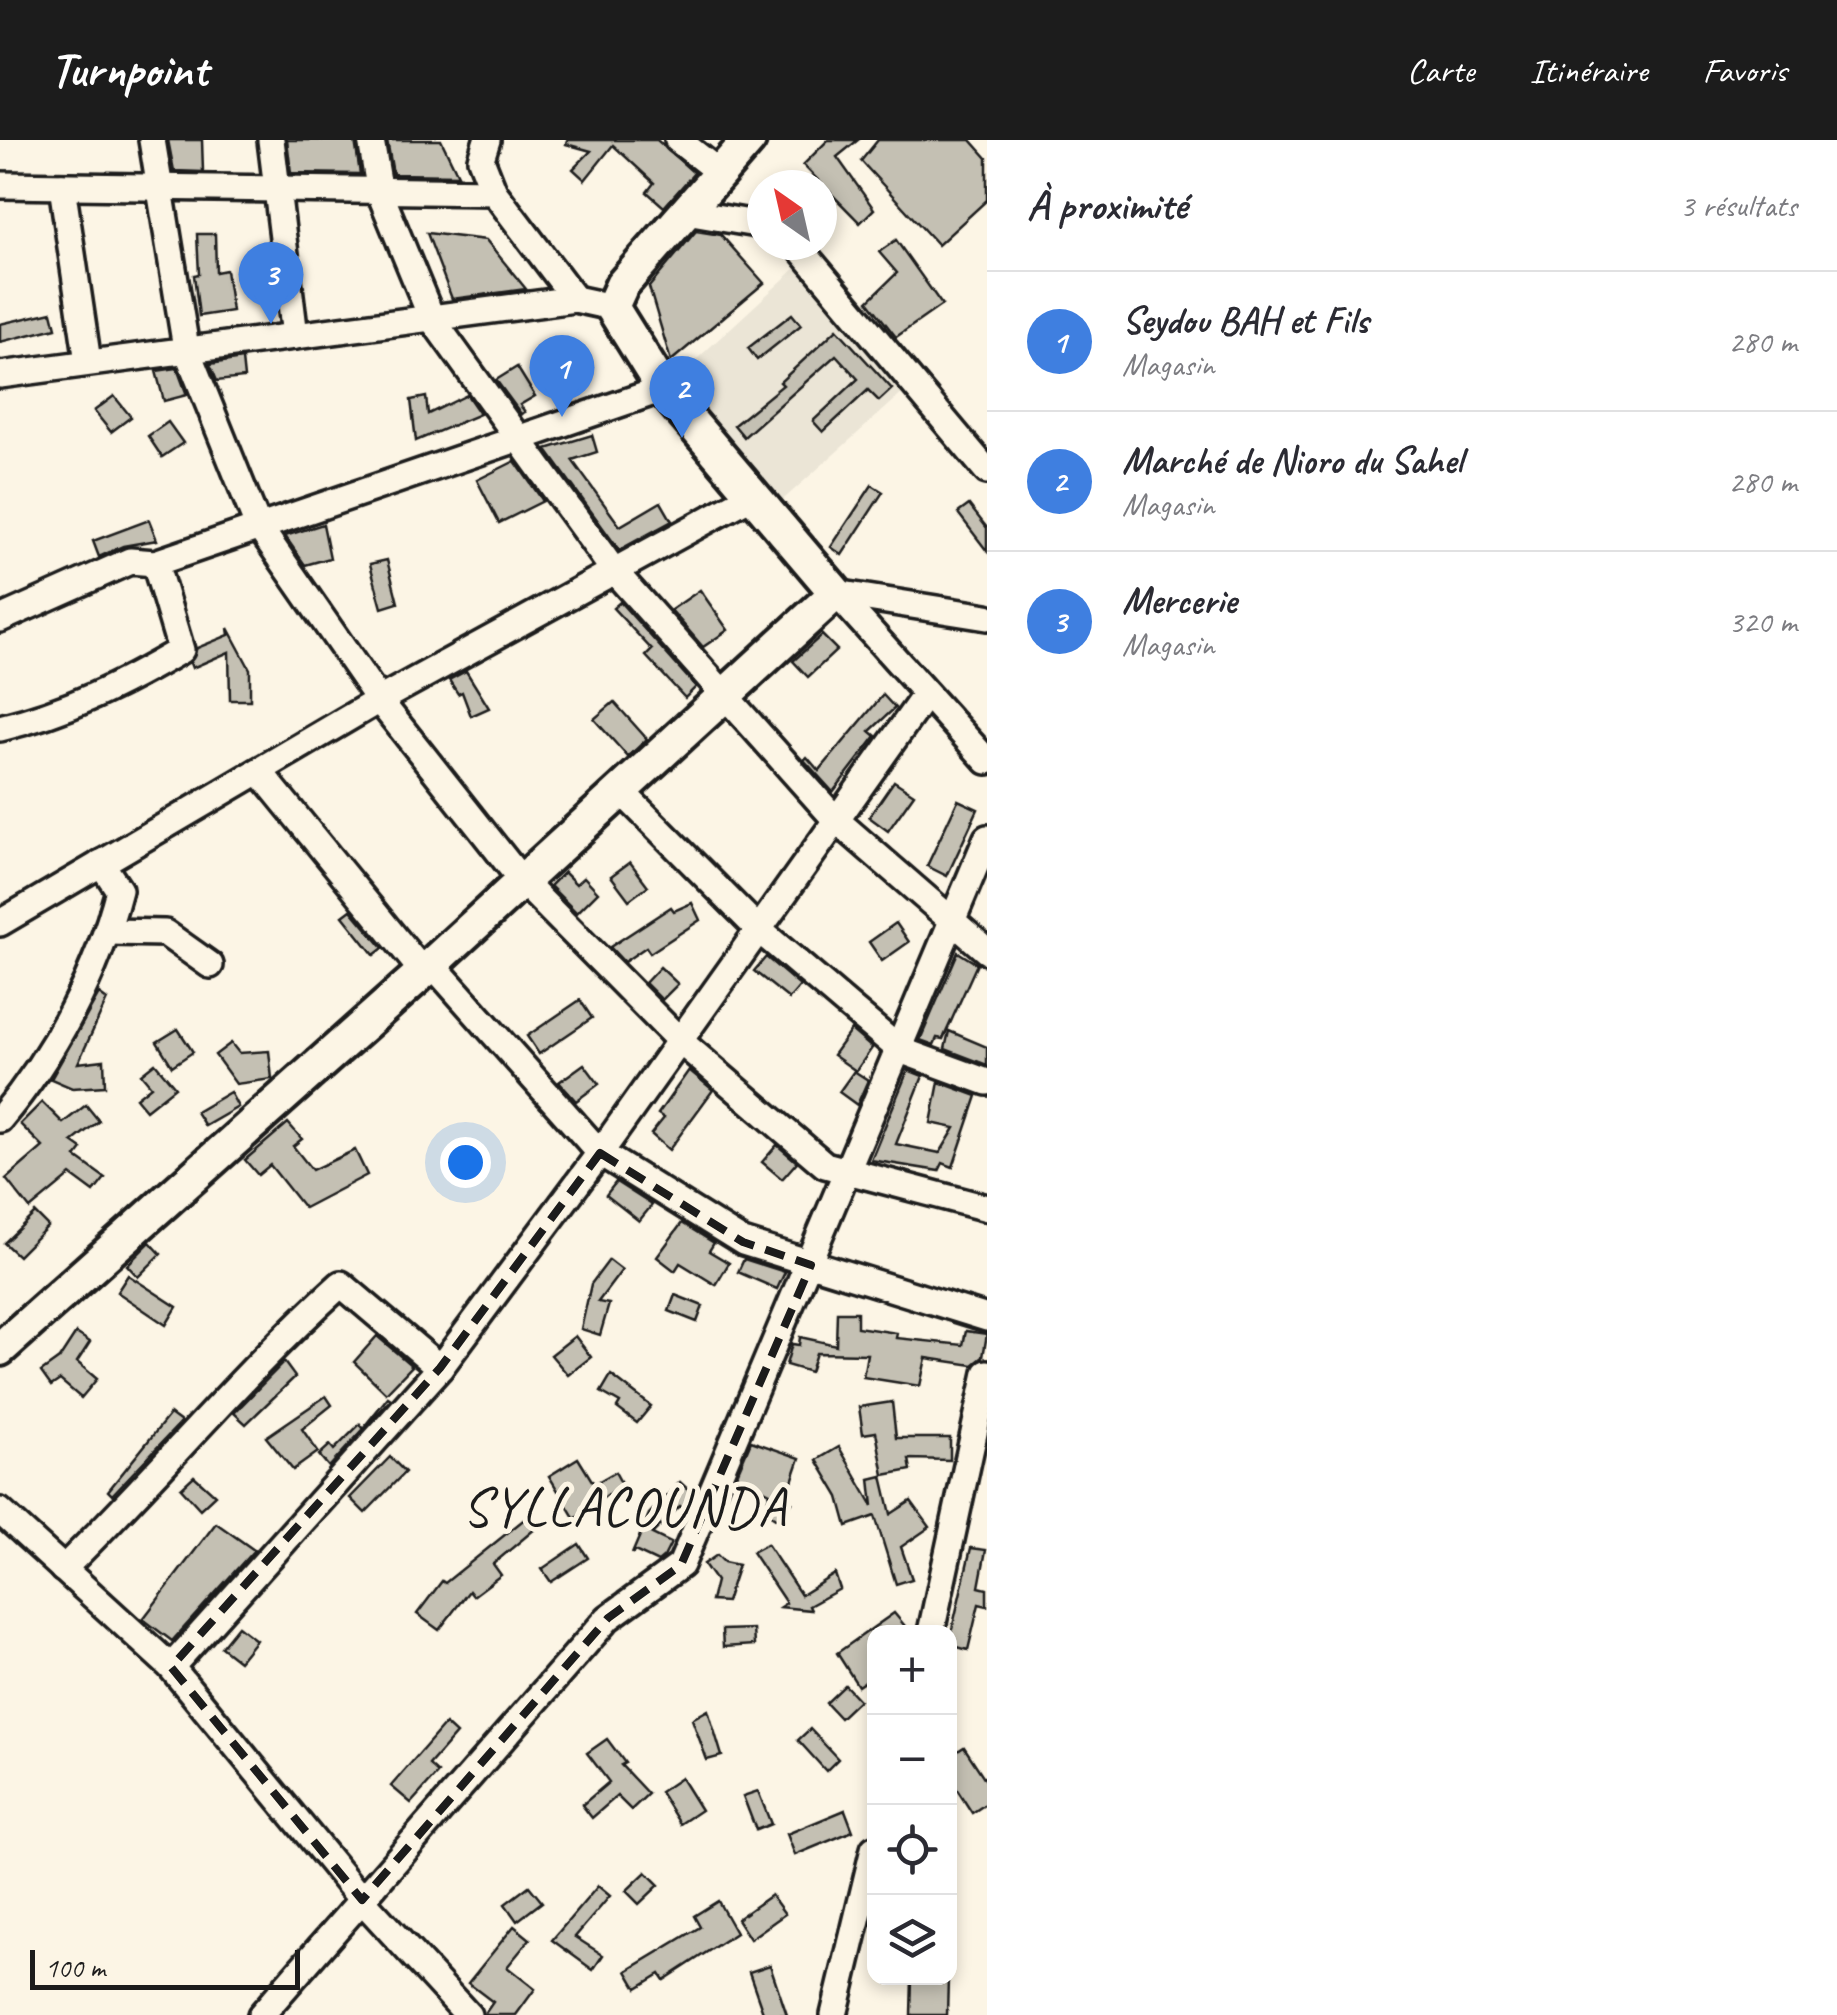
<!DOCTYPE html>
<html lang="fr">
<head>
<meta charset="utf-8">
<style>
	:root { --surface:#fff; --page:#f7f7f7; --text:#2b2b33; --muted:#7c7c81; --line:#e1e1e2; --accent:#1c1c1c }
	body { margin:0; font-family:Caveat,sans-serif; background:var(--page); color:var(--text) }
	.controls { position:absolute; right:30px; bottom:30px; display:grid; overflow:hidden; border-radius:20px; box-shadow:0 5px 15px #0003 }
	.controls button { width:90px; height:90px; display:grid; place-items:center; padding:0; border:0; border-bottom:2px solid var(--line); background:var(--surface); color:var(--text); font:50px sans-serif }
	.compass { position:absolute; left:747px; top:30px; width:90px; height:90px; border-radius:50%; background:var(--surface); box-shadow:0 5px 15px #0003; rotate:326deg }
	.scale { position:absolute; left:30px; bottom:25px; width:270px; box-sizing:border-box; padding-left:10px; border:5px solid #1c1c1c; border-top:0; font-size:28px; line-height:35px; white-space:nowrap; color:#1c1c1c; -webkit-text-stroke:8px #fcf5e5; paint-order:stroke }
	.you { position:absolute; left:465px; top:1022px; width:35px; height:35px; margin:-25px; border:8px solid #fff; border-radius:50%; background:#1a73e8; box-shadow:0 0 0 15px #1a73e833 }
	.badge { display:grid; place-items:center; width:65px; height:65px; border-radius:50%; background:var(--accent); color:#fff; font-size:32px; font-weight:700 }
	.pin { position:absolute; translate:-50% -82px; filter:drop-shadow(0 2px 5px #0008) }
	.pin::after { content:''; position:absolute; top:52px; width:35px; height:30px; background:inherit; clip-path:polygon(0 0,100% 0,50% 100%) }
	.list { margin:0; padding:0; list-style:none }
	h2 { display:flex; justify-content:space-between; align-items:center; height:130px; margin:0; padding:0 40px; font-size:42px }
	h2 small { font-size:32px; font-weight:400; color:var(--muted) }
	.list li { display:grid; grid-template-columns:65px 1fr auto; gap:30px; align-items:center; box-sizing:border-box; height:140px; padding:0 40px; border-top:2px solid var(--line) }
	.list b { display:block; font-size:38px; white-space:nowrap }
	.list p { margin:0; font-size:32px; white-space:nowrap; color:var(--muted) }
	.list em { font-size:32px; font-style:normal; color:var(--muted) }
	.icon { flex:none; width:55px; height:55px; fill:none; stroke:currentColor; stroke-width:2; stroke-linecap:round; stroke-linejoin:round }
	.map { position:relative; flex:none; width:987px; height:1875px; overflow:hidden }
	header { display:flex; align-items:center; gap:60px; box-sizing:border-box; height:140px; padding:0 50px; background:var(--accent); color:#fff }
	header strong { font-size:48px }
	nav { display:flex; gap:55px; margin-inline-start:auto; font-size:35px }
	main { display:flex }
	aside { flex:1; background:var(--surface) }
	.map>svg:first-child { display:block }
</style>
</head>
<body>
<header>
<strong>Turnpoint</strong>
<nav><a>Carte</a><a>Itinéraire</a><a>Favoris</a></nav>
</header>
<main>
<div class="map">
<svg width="987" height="1875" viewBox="0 0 987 1875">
	<rect width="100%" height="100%" fill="#fcf5e5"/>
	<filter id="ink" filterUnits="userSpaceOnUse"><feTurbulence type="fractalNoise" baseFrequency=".01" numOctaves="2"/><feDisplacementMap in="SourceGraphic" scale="20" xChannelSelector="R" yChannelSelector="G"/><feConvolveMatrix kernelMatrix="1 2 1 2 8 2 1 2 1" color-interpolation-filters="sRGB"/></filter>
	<g filter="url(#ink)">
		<!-- built -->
		<path fill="#ebe5d6" d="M797,127l108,124 -128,114 -105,-123z"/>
		<!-- building -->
		<g fill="#c4c0b3" stroke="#1c1c1c" stroke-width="2.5">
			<path d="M168,0h34l1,32 -29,-1z"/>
			<path d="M287,0h68l5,34 -69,-1z"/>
			<path d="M387,0h54l17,35 -65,-1z"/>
			<path d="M567,0h90l37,33 -30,34 -17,-15 7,-9 -41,-38 -28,35 -12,-11 18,-18 -25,-7z"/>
			<path d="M828,0h30l-21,17 37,52 -14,14 -57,-58z"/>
			<path d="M878,0h93l16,18v42l-49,45 -77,-84z"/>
			<path d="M696,91l25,4 43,48 -93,78 -22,-74z"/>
			<path d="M427,93l59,7 40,49 -74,10z"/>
			<path d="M197,94h18l1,38 10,-2 6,41 -33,5 -5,-41 5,-1z"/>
			<path d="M896,100l46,65 -46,32 -28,-36 29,-28 -18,-21z"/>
			<path d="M52,172l4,16 -56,14v-18z"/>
			<path d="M792,174l9,11 -44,35 -9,-12z"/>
			<path d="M837,189l55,60 -13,12 -11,-11 -45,42 -10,-11 45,-42 -22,-24 -92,82 -10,-12 49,-40 -3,-3z"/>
			<path d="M242,219l2,19 -27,3 -7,-17z"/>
			<path d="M517,227l18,29 -15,9 5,7 -4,2 -25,-34z"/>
			<path d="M177,228l10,27 -23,6 -8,-30z"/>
			<path d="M467,255l13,19 -64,27 -5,-41 15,-3 2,17z"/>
			<path d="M114,256l17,21 -20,15 -17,-21z"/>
			<path d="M168,282l15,21 -21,14 -14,-21z"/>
			<path d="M592,295l5,17 -25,8 48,66 41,-24 11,19 -53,29 -73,-101z"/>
			<path d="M515,321l28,40 -44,22 -22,-43z"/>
			<path d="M872,345l11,7 -41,63 -11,-8z"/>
			<path d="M969,365l18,23v23l-29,-38z"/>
			<path d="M149,380l8,20 -34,6 -24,11 -6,-16z"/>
			<path d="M323,384l7,34 -25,7 -20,-29z"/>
			<path d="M387,420l11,43 -16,5 -12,-44z"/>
			<path d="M700,450l28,40 -25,17 -32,-37z"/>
			<path d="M620,462l76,85 -11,11 -39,-42 6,-6 -39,-42z"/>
			<path d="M228,488l22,41v31h-20l-1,-48 -37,16 -2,-5 7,-15 32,-13z"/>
			<path d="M822,495l15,15 -29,27 -15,-16z"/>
			<path d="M466,531l23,37 -18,8 -9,-24 -4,2 -9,-14z"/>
			<path d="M883,555l12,13 -25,23 6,5 -43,56 -29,-32 3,-3 12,14z"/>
			<path d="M614,562l33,37 -19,18 -34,-38z"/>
			<path d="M894,641l20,13 -26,37 -19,-14z"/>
			<path d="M958,660l20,9 -31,67 -20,-10z"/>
			<path d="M630,722l18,24 -19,14 -18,-24z"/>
			<path d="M564,732l12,12 8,-7 14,15 -21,21 -27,-27z"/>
			<path d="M692,763l8,17 -50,33 -4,-6 -22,15 -14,-15 61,-40 3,4z"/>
			<path d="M351,770l32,38 -9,7 -31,-39z"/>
			<path d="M896,783l13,19 -27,19 -13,-19z"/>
			<path d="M958,812l19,12 -34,75 -6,-1 -3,7 -14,-5z"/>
			<path d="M766,817l34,29 -11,13 -35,-28z"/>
			<path d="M660,827l18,17 -16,16 -17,-17z"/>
			<path d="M99,854l8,6 -29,63 26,-3 1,26 -33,2 -21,-9z"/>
			<path d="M580,860l12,18 -53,36 -12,-18z"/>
			<path d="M178,889l15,23 -21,14 -15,-24z"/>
			<path d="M851,890l21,18 -16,23 -23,-16z"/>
			<path d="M949,891l38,16v18l-42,-16z"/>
			<path d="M231,903l8,10 30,-2 3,28 -36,5 -21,-29z"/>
			<path d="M155,923l20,24 -29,23 -10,-12 15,-12 -10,-12z"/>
			<path d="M584,924l15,20 -23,17 -17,-19z"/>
			<path d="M689,930l24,20 -44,60 -18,-16 13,-16 -6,-4z"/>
			<path d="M908,930l15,6 -27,68 44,9 15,-25 -24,-5 8,-41 38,14 -24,71 -10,-4 -4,8 -68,-11z"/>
			<path d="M854,931l14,9 -11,25 -18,-13z"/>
			<path d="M230,952l8,15 -33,19 -9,-14z"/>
			<path d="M42,962l21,21 23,-18 13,16 -27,21 10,7 -6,8 29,21 -11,14 -23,-17 -41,34 -24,-30 37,-32 -23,-23z"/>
			<path d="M288,983l14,16 -9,7 19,24 43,-20 12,25 -63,33 -34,-43 -12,10 -13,-15z"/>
			<path d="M777,1005l20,17 -15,17 -20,-17z"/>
			<path d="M616,1042l36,23 -13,16 -33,-26z"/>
			<path d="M35,1073l13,13 -30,30 -14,-13z"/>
			<path d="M682,1083l32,20 -5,8 20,12 -13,22 -36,-22 -5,8 -18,-14z"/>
			<path d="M150,1102l11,12 -23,23 -11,-12z"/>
			<path d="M744,1119l41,13 -8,17 -39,-17z"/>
			<path d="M609,1120l13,10 -24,32 11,2 -9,31 -19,-6 10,-45z"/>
			<path d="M128,1135l49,32 -11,18 -49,-33z"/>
			<path d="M675,1155l28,11 -6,16 -28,-11z"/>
			<path d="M837,1172h20v15l40,6 -1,5 67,7 3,-14 21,3 -4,23 -10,8 -47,-7 -6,28 -57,-9 4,-23 -51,-1 -6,19 -24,-7 6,-21 7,1 1,-8 36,8z"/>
			<path d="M76,1193l14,9 -13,20 20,17 -16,19 -21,-18 -9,6 -10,-14 18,-13z"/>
			<path d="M377,1196l35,30 -26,27 -32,-31z"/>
			<path d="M575,1196l16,21 -23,18 -17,-20z"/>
			<path d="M284,1222l11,15 -49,47 -12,-11z"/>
			<path d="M611,1235l40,31 -14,17 -20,-15 3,-5 -19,-11z"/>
			<path d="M326,1256l6,9 -30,24 16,23 -25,18 -27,-33z"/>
			<path d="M388,1257l3,2 -62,68 -10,-12 11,-10 4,5 26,-26 3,4z"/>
			<path d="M892,1262l4,36h54v22l-41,-1 2,11 -27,5 -8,-43 -13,2 -4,-27z"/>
			<path d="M170,1274l11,8 -69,73 -4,-4z"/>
			<path d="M751,1301l49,17 -14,41 6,3 -12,19 -17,-11 7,-17 -34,-17z"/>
			<path d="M839,1307l34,59 -3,-27 12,-3 9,38 20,-13 19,26 -29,20 11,32 -16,5 -21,-68 -28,10 -8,-29 -22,-37z"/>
			<path d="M390,1317l15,15 -40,41 -15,-15z"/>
			<path d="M578,1318l16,26 21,-12 10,18 -11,7 -3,-5 -36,27 -26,-43z"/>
			<path d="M194,1336l21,19 -15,14 -19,-21z"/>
			<path d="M680,1342l13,12 -4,10 -5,6 -4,-4 -28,28 19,9 -7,14 -6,5 -23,-11 -3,3 17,-40z"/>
			<path d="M527,1377l9,11 -43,36 8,11 -28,21 -4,-5 -30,39 -22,-16 25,-33 3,2z"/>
			<path d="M216,1383l38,27 -82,91 -29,-22z"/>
			<path d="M579,1404l9,14 -37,24 -9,-13z"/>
			<path d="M767,1404l34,51 34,-21 5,15 -31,17 2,4 -31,-3 6,-4 -34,-51z"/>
			<path d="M971,1408l15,2 -7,37 8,2v17l-8,-2 -11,46 -18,-5v-7z"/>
			<path d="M717,1415l7,7 14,3 -12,37 -15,-1 5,-20 -12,-17z"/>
			<path d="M894,1473l16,19h-36v43l-16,11 -21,-33z"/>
			<path d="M238,1486l18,14 -17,21 -18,-14z"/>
			<path d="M753,1489l1,16 -31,2 -1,-17z"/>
			<path d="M845,1545l14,15 -19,18 -14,-15z"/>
			<path d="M708,1570l14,46 -15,4 -15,-41z"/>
			<path d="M445,1584l11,10 -27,31 9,8 -27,30 -20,-17z"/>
			<path d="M810,1589l28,30 -12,12 -28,-31z"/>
			<path d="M607,1599l18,24 -4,2 27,29 -17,16 -14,-14 -25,22 -10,-13 27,-23 -22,-29z"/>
			<path d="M964,1607l23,35v21l-15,10 -16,-25 -6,4v-36z"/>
			<path d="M681,1638l20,32 -21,14 -20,-32z"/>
			<path d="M758,1651l13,33 -15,6 -13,-34z"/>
			<path d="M845,1670l8,21 -58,24 -8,-21z"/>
			<path d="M646,1732l13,13 -20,19 -13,-13z"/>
			<path d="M529,1746l13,16 -25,19 -12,-17z"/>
			<path d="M598,1746l12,10 -35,41 28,18 -10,15 -41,-30z"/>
			<path d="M771,1755l14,19 -35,25 -13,-20z"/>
			<path d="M718,1761l18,32 -72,47 -4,-6 -23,14 -10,-17 73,-44 -6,-11z"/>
			<path d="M514,1786l16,13 -23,28 28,22 -19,26h-32l9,-13 -25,-19z"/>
			<path d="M770,1825l17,50h-23l-15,-43z"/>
			<path d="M912,1838h36l-1,37h-36z"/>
		</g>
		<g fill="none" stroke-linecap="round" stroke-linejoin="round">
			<defs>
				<g id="minor">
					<path d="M152,0l34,208 71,176 122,176 143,181 158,160 145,124 162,43"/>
					<path d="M271,0l24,196"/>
					<path d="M371,0l9,53 52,126 182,252 222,249 151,131"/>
					<path d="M487,0l-6,19 13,33 81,107"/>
					<path d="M678,0l42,33"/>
					<path d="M0,45l494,7"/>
					<path d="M62,46l26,176"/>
					<path d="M686,72l76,13"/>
					<path d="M797,105l190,226"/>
					<path d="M0,235l575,-76 37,8"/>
					<path d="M836,453l151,168"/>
					<path d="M836,453l151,24"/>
					<path d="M0,479l130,-58 25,2 508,-174"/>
					<path d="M0,588c67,-16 122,-43 181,-78l-26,-87"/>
					<path d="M259,631l164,201"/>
					<path d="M621,651l138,139 141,120 87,32"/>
					<path d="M0,783l379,-223 374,-205"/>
					<path d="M108,792l57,1 45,32"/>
					<path d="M432,824l168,189 143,89 244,76"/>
					<path d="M0,979c54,-64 98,-147 119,-229l-18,-27"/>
					<path d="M0,1371l171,156 191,233 106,115"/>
					<path d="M63,1429c95,-93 179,-196 278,-285l99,84"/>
					<path d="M931,1492l56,-259"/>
					<path d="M171,1527l269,-299 160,-215 326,-459"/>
					<path d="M261,1875l347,-397 73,-53 306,-727"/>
					<path d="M834,1875l40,-166"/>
				</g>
				<path id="major" d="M0,1209l432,-385 404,-371 -173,-204 -51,-82 10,-22 127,-145"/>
			</defs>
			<!-- minor casing -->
			<use href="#minor" stroke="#1c1c1c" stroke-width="32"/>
			<!-- major casing -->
			<use href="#major" stroke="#1c1c1c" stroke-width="40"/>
			<!-- minor -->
			<use href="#minor" stroke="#fcf5e5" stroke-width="25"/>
			<!-- major -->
			<use href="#major" stroke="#fcf5e5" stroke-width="32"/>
		</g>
	</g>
	<!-- marked area -->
	<path fill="none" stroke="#1c1c1c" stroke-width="8" stroke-dasharray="20 12" stroke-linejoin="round" d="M600,1013l143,89 68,23 -130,300 -73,53 -246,282 -191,-233 269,-299z"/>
	<g text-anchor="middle" stroke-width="10" stroke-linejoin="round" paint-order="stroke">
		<!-- quarter labels -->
		<g font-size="55" letter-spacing="2.5" fill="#1c1c1c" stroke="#fcf5e5">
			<text x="625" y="1385">SYLLACOUNDA</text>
		</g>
	</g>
</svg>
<div class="controls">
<button>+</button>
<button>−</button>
<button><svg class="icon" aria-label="locate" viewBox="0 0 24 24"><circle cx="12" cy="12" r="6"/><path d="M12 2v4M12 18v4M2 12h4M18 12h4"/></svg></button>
<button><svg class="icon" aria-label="layers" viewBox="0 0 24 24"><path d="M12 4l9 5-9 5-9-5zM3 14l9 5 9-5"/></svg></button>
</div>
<svg class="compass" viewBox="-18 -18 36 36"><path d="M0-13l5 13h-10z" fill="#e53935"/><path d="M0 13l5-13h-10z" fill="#7c7c81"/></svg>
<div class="scale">100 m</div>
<div class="you"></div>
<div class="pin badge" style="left:562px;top:277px;background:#3f7fe0">1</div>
<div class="pin badge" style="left:682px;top:298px;background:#3f7fe0">2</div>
<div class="pin badge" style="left:271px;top:184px;background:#3f7fe0">3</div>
</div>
<aside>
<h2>À proximité<small>3 résultats</small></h2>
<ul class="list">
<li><span class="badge" style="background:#3f7fe0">1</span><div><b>Seydou BAH et Fils</b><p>Magasin</p></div><em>280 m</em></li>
<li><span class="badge" style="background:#3f7fe0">2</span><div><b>Marché de Nioro du Sahel</b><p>Magasin</p></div><em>280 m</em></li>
<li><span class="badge" style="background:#3f7fe0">3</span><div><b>Mercerie</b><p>Magasin</p></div><em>320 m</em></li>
</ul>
</aside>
</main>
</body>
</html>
